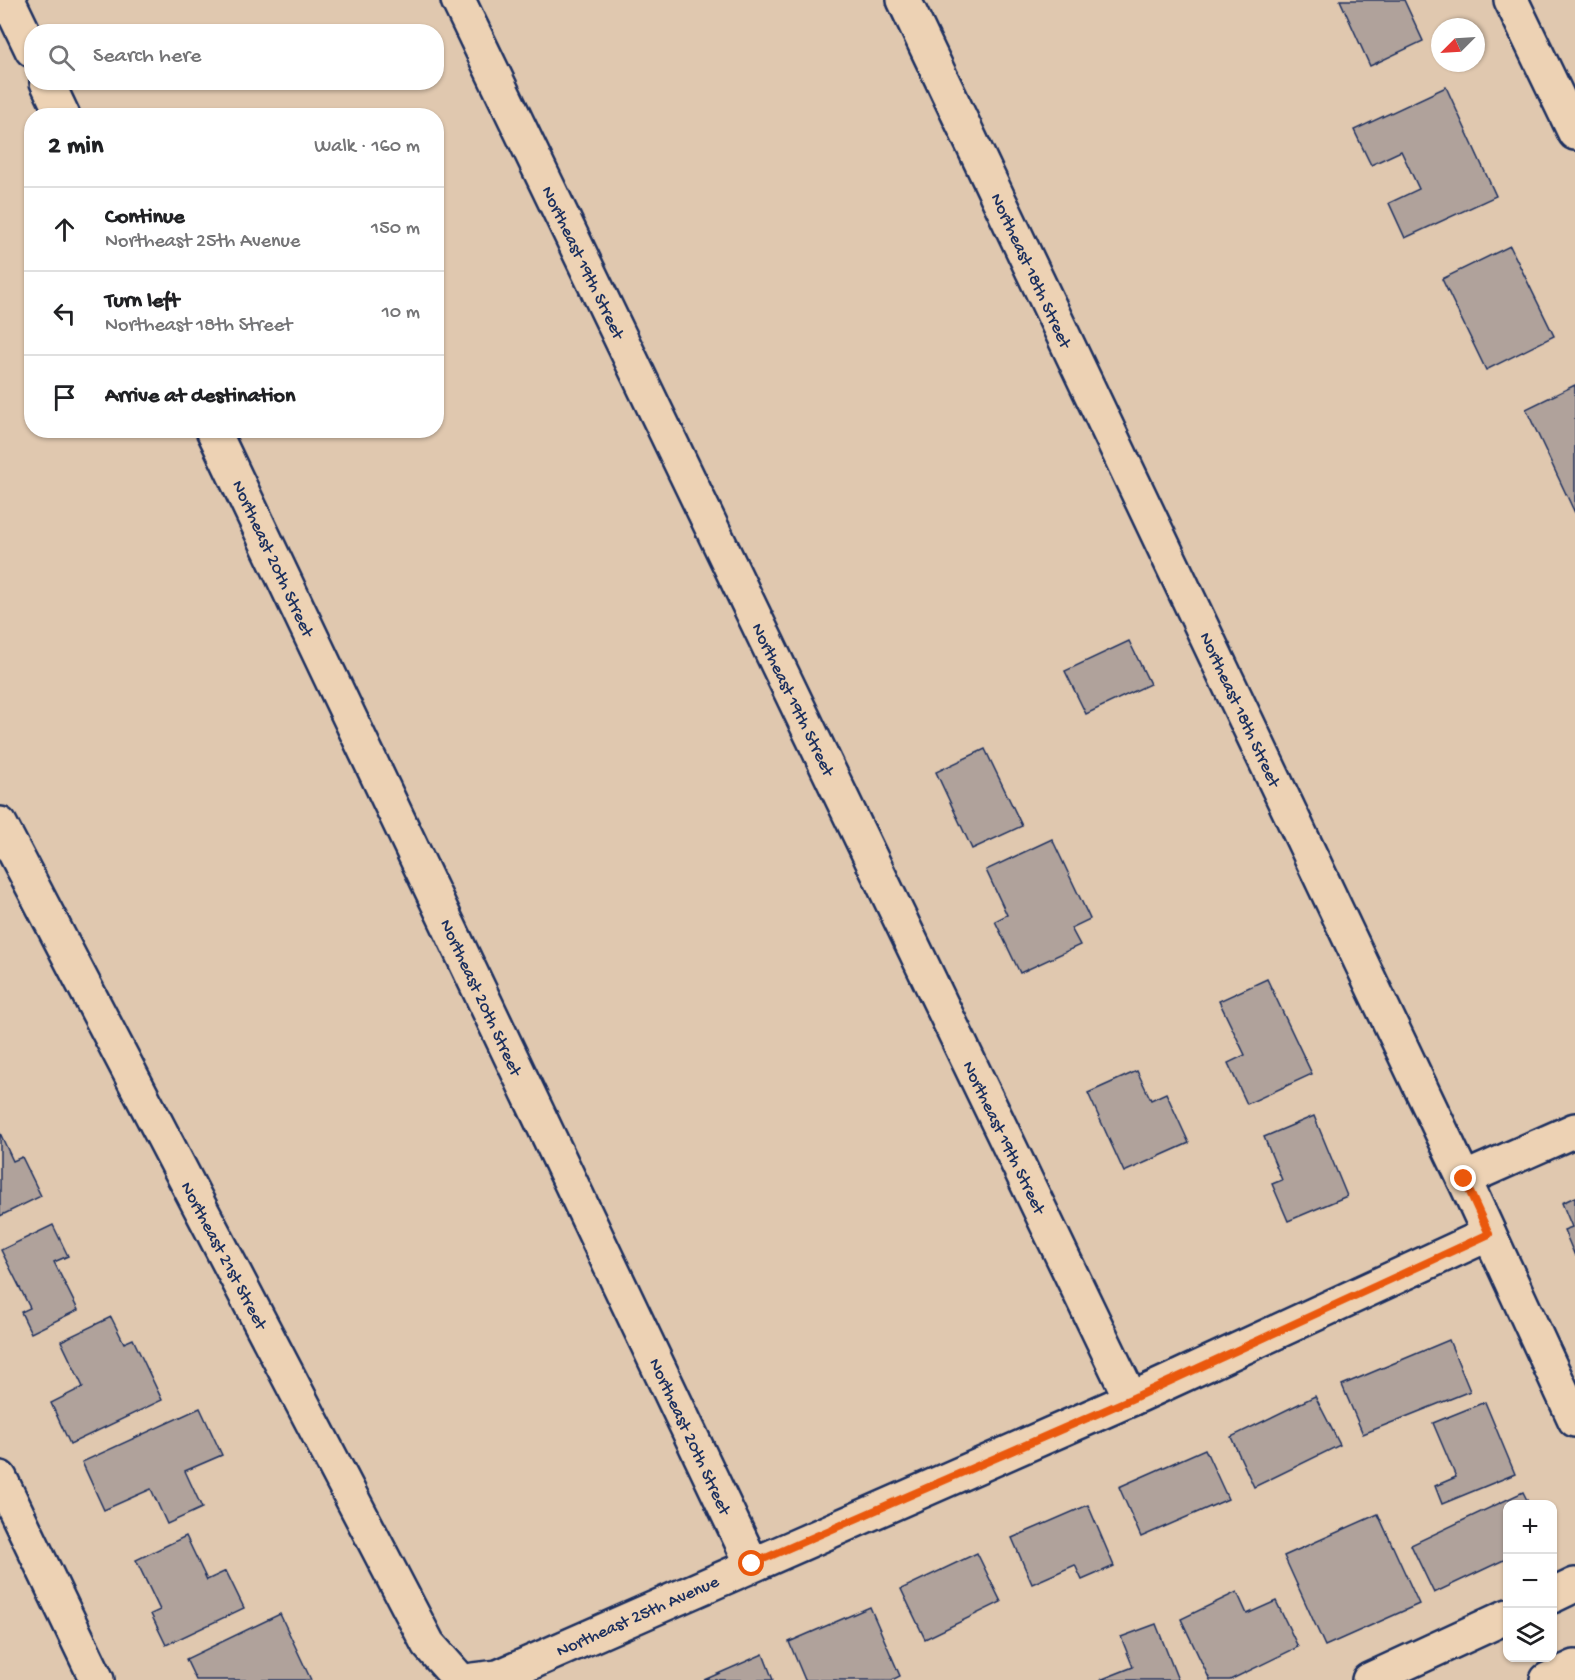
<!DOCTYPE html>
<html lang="en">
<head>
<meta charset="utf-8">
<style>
	:root { --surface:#fff; --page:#f2f2f2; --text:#202124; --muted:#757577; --line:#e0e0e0 }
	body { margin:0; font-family:"Gochi Hand",sans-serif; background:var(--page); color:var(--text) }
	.controls { position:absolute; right:18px; bottom:18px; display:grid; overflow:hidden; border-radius:12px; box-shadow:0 2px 4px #0004 }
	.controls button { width:54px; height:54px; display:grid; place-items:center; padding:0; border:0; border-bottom:2px solid var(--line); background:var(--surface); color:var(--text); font:30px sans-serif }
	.compass { position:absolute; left:1431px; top:18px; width:54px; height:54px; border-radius:50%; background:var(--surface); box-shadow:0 2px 4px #0004; rotate:246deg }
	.stop { position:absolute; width:18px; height:18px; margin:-14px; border:4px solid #ea580c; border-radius:50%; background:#fff }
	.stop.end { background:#ea580c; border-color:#fff; box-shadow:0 2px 6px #0008 }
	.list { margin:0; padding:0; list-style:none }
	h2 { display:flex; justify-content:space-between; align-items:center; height:78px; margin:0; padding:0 24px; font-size:26px }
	h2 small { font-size:20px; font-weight:400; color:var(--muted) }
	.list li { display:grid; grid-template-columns:39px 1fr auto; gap:18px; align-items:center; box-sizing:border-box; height:84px; padding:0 24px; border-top:2px solid var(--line) }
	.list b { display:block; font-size:22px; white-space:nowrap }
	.list p { margin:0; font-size:20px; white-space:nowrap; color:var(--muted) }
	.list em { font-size:20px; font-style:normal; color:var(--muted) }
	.icon { flex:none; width:33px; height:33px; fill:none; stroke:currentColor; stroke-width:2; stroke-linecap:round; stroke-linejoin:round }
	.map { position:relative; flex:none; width:1575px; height:1680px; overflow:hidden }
	.search { position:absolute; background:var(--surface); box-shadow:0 2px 4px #0004; left:24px; top:24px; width:420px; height:66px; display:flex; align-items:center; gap:15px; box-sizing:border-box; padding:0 21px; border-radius:24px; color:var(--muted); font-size:22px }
	.panel { position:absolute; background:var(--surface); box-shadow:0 2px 4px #0004; left:24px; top:108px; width:420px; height:330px; border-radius:24px }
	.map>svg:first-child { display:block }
</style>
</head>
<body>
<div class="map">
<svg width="1575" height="1680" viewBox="0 0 1575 1680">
	<rect width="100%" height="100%" fill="#e0c8af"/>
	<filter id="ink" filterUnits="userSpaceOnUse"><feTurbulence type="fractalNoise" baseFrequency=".0167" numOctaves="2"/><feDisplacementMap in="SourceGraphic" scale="12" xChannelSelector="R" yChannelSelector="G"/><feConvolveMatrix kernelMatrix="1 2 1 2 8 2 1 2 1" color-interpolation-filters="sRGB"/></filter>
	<g filter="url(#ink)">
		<!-- building -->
		<g fill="#b0a29b" stroke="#1b2f5e" stroke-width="1.5">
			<path d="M1340,0h64l19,41 -53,25z"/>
			<path d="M1446,87l50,109 -91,42 -16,-35 30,-14 -18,-38 -30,14 -17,-35z"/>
			<path d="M1510,246l44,90 -68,34 -44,-91z"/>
			<path d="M1575,385v128l-49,-104z"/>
			<path d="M1129,641l21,43 -64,30 -21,-43z"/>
			<path d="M985,749l37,77 -50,23 -36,-77z"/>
			<path d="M1052,839l38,80 -19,9 9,17 -60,28 -25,-52 12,-6 -21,-45z"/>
			<path d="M1267,979l45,95 -65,30 -19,-41 17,-8 -26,-54z"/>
			<path d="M1137,1071l14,29 15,-7 23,50 -65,29 -36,-79z"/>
			<path d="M1314,1116l33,80 -59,25 -16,-37 10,-4 -18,-43z"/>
			<path d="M0,1133l13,28 9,-4 19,39 -41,20z"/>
			<path d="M1575,1197v59l-11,-26 8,-3 -10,-24z"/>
			<path d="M53,1225l15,31 -14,6 24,48 -47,23 -10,-21 9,-4 -29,-58z"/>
			<path d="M111,1317l13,26 9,-4 29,61 -92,44 -19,-41 32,-16 -22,-46z"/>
			<path d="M1449,1340l21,51 -107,43 -21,-49z"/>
			<path d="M1315,1396l25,49 -86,42 -23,-50z"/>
			<path d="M1485,1402l30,72 -73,30 -7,-18 21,-9 -23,-54z"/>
			<path d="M200,1408l22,47 -37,16 17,37 -35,16 -16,-35 -47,21 -22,-48z"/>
			<path d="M1205,1449l23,50 -87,38 -22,-50z"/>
			<path d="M1523,1492l6,12h-21v54l-74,35 -23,-48z"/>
			<path d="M1088,1505l26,61 -32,14 -7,-15 -43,19 -20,-46z"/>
			<path d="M1378,1514l41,90 -94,42 -41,-90z"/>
			<path d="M186,1536l21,44 19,-9 18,37 -78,37 -15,-31 9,-4 -24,-50z"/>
			<path d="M977,1553l24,49 -76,37 -24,-50z"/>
			<path d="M1237,1592l10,22 29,-13 22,46 -68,33h-20l-29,-61z"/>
			<path d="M870,1607l30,69 -8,4h-87l-16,-38z"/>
			<path d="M280,1614l31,66h-115l-10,-21z"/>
			<path d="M1156,1624l22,56h-78l33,-13 -12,-30z"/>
			<path d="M763,1654l10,26h-69z"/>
		</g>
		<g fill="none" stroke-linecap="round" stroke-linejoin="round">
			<defs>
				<g id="minor">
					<path d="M8,0l24,50"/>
					<path d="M458,0l673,1399"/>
					<path d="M904,0l560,1179 111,241"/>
					<path d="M1511,0l64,133"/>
					<path d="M47,82l16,34"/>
					<path d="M213,430l539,1134"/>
					<path d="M0,824l428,820 32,36"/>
					<path d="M1464,1179l111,-49"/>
					<path d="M0,1478l97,202"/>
					<path d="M1552,1596l23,-11"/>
					<path d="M473,1680l25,-3 633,-278 358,-165"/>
					<path d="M1369,1680l139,-64"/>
					<path d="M1547,1680l28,-13"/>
				</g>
			</defs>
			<!-- minor casing -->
			<use href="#minor" stroke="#1b2f5e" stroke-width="38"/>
			<!-- minor -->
			<use href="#minor" stroke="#edd2b4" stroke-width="33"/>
		</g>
	</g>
	<g fill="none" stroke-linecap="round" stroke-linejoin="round" filter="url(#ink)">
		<!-- route -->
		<path stroke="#ea580c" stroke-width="8" d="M752,1564l379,-165 358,-165 -25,-55"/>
	</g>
	<g text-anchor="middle" stroke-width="6" stroke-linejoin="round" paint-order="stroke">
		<!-- street labels -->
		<g font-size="18" fill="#1b2f5e" stroke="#edd2b4">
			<text transform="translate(584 262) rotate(64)" y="6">Northeast 19th Street</text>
			<text transform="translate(1032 270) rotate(65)" y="6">Northeast 18th Street</text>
			<text transform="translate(274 558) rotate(65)" y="6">Northeast 20th Street</text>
			<text transform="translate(794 699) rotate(64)" y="6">Northeast 19th Street</text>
			<text transform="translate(1241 709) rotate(65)" y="6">Northeast 18th Street</text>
			<text transform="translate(482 997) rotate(65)" y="6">Northeast 20th Street</text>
			<text transform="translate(1005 1137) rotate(64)" y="6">Northeast 19th Street</text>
			<text transform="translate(225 1255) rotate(62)" y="6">Northeast 21st Street</text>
			<text transform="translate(691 1436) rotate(65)" y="6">Northeast 20th Street</text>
			<text transform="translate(637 1615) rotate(-24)" y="6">Northeast 25th Avenue</text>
		</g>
	</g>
</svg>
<div class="controls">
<button>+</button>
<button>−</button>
<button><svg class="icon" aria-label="layers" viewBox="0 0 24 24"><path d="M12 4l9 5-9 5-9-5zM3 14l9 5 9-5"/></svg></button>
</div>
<svg class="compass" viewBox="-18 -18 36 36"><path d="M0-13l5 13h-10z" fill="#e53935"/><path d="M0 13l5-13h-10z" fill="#757577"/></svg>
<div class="stop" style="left:752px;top:1564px"></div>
<div class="stop end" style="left:1464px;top:1179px"></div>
<div class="search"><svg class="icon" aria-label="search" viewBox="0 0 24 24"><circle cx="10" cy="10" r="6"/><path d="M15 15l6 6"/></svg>Search here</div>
<section class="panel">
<h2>2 min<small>Walk · 160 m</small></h2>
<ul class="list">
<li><svg class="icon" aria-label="ahead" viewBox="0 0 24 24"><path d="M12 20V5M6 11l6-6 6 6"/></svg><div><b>Continue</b><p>Northeast 25th Avenue</p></div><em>150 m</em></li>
<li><svg class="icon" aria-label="left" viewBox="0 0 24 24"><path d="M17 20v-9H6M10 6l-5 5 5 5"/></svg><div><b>Turn left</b><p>Northeast 18th Street</p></div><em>10 m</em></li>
<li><svg class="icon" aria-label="arrive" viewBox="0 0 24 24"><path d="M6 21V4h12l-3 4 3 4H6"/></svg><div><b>Arrive at destination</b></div></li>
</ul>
</section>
</div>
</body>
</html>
